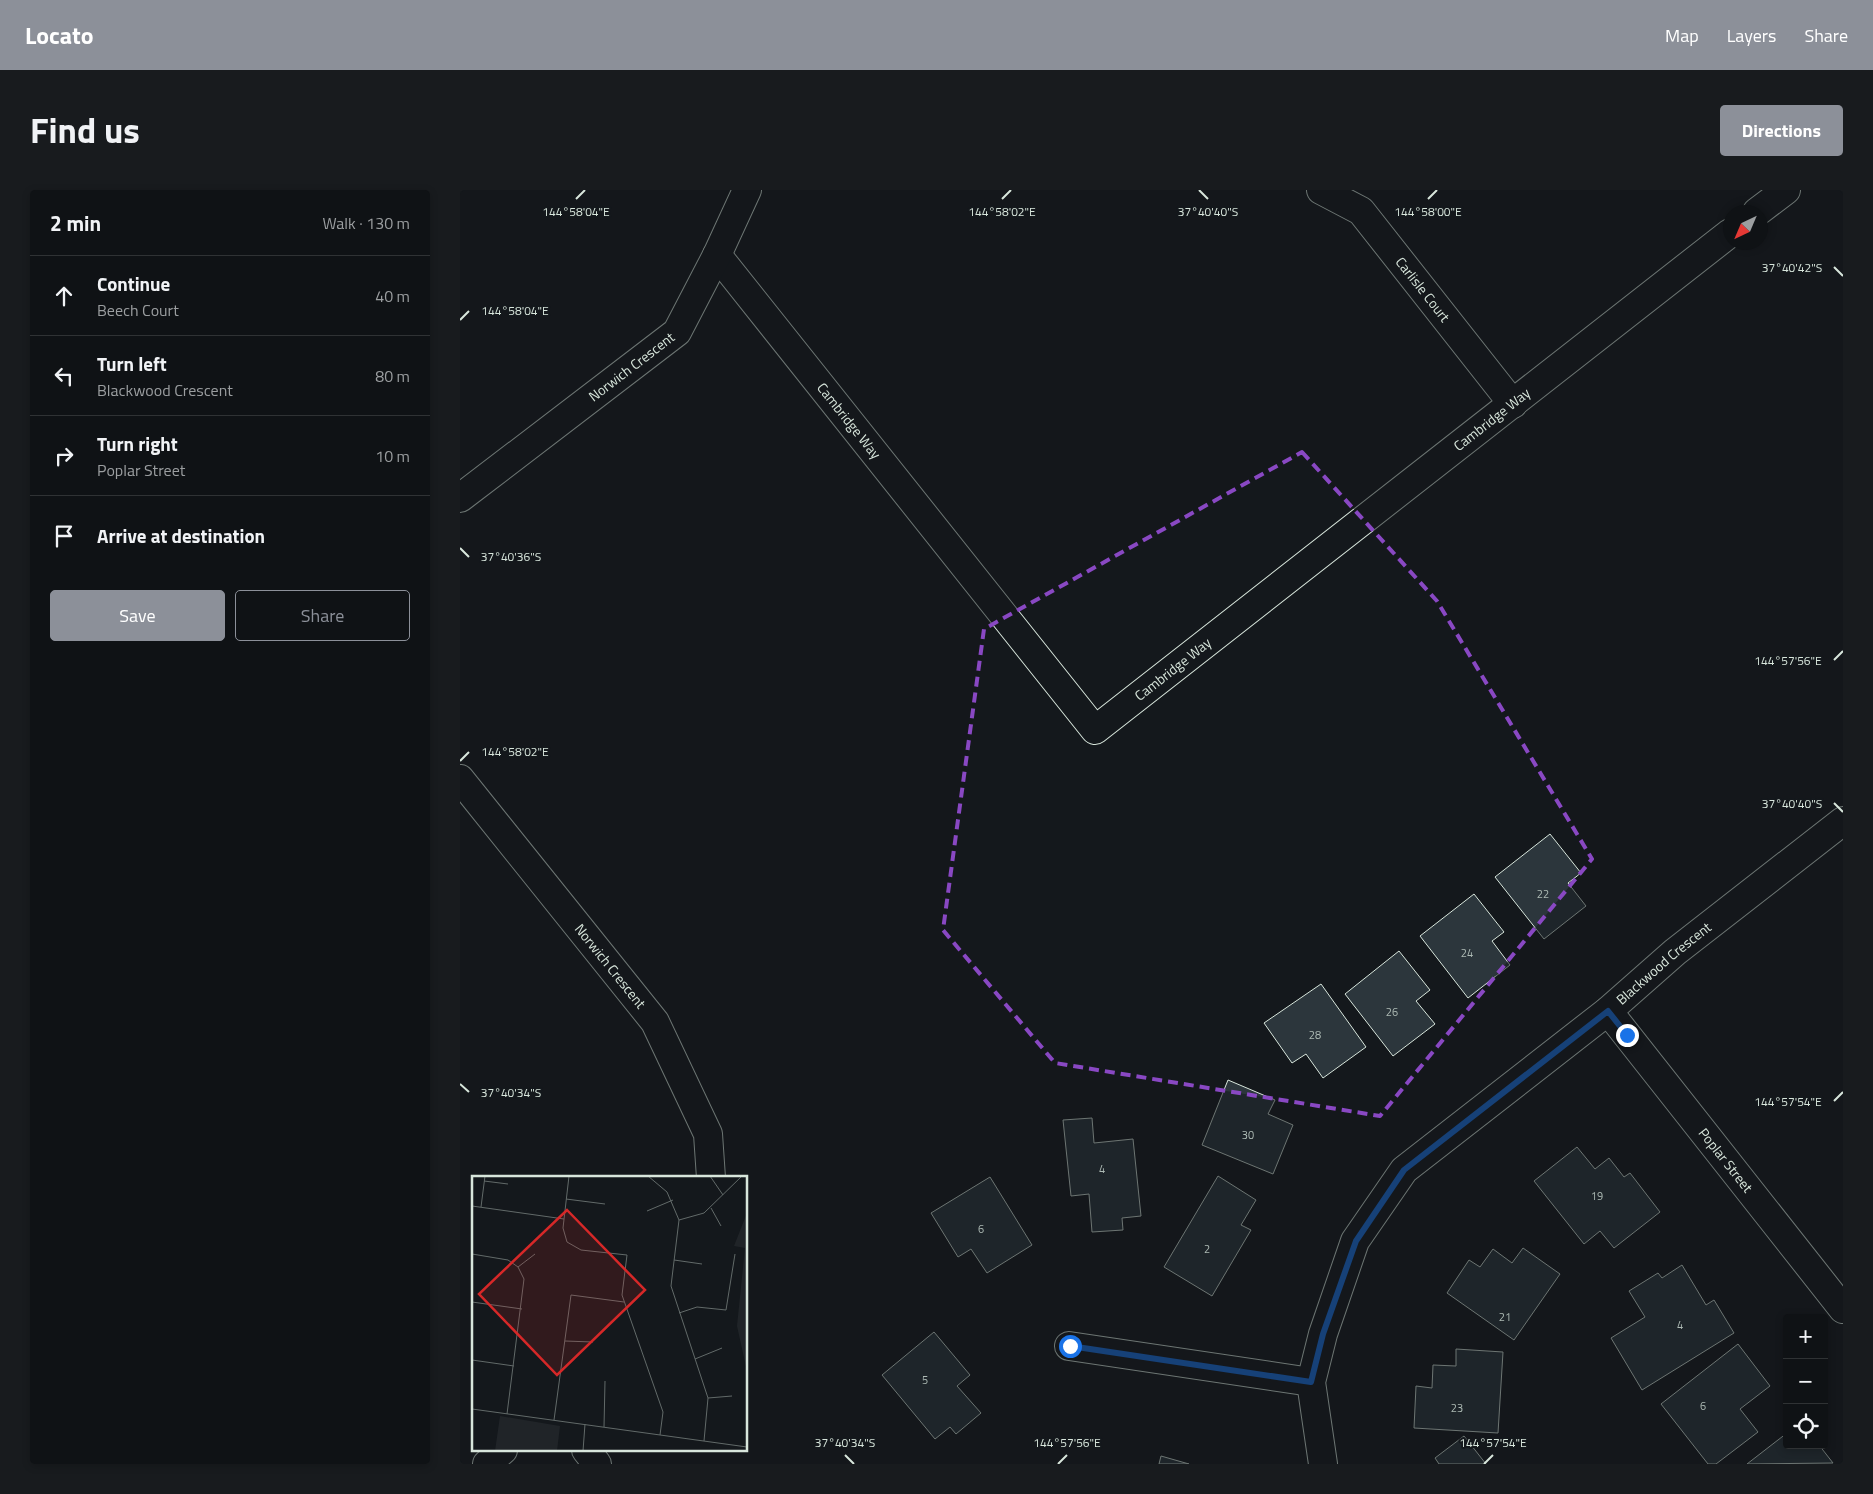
<!DOCTYPE html>
<html lang="en">
<head>
<meta charset="utf-8">
<style>
	:root { --surface:#0f1215; --page:#181b1e; --text:#f1f3f6; --muted:#9b9ea0; --line:#2f3234; --accent:#8c9099 }
	body { margin:0; font-family:"Titillium Web",sans-serif; background:var(--page); color:var(--text) }
	.controls { position:absolute; right:15px; bottom:15px; display:grid; overflow:hidden; border-radius:5px; box-shadow:0 2px 8px #0003 }
	.controls button { width:45px; height:45px; display:grid; place-items:center; padding:0; border:0; border-bottom:1px solid var(--line); background:var(--surface); color:var(--text); font:25px sans-serif }
	.compass { position:absolute; left:1263px; top:15px; width:45px; height:45px; border-radius:50%; background:var(--surface); box-shadow:0 2px 8px #0003; rotate:224deg }
	.stop { position:absolute; width:15px; height:15px; margin:-11px; border:4px solid #1a73e8; border-radius:50%; background:#fff }
	.stop.end { background:#1a73e8; border-color:#fff; box-shadow:0 1px 5px #0008 }
	.list { margin:0; padding:0; list-style:none }
	h2 { display:flex; justify-content:space-between; align-items:center; height:65px; margin:0; padding:0 20px; font-size:21px }
	h2 small { font-size:16px; font-weight:400; color:var(--muted) }
	.list li { display:grid; grid-template-columns:32px 1fr auto; gap:15px; align-items:center; box-sizing:border-box; height:80px; padding:0 20px; border-top:1px solid var(--line) }
	.list b { display:block; font-size:19px; white-space:nowrap }
	.list p { margin:0; font-size:16px; white-space:nowrap; color:var(--muted) }
	.list em { font-size:16px; font-style:normal; color:var(--muted) }
	.actions { display:flex; gap:10px; padding:15px 20px }
	.actions a { flex:1; padding:11px 0; border:1px solid var(--accent); border-radius:5px; text-align:center; font-size:18px; color:var(--accent) }
	.actions .main { background:var(--accent); color:#fff }
	.icon { flex:none; width:28px; height:28px; fill:none; stroke:currentColor; stroke-width:2; stroke-linecap:round; stroke-linejoin:round }
	.map { position:relative; flex:none; width:1383px; height:1274px; overflow:hidden; border-radius:5px }
	header { display:flex; align-items:center; gap:30px; box-sizing:border-box; height:70px; padding:0 25px; background:var(--accent); color:#fff }
	header strong { font-size:24px }
	nav { display:flex; gap:28px; margin-inline-start:auto; font-size:18px }
	.intro { display:flex; align-items:center; justify-content:space-between; box-sizing:border-box; height:120px; padding:0 30px }
	h1 { margin:0; font-size:35px }
	.button { padding:12px 22px; border-radius:5px; background:var(--accent); color:#fff; font-size:18px; font-weight:700 }
	main { display:flex; gap:30px; padding:0 30px }
	aside { flex:1; background:var(--surface); border-radius:5px; box-shadow:0 2px 8px #0003 }
	.map>svg:first-child { display:block }
</style>
</head>
<body>
<header>
<strong>Locato</strong>
<nav><a>Map</a><a>Layers</a><a>Share</a></nav>
</header>
<div class="intro"><h1>Find us</h1><a class="button">Directions</a></div>
<main>
<aside>
<h2>2 min<small>Walk · 130 m</small></h2>
<ul class="list">
<li><svg class="icon" aria-label="ahead" viewBox="0 0 24 24"><path d="M12 20V5M6 11l6-6 6 6"/></svg><div><b>Continue</b><p>Beech Court</p></div><em>40 m</em></li>
<li><svg class="icon" aria-label="left" viewBox="0 0 24 24"><path d="M17 20v-9H6M10 6l-5 5 5 5"/></svg><div><b>Turn left</b><p>Blackwood Crescent</p></div><em>80 m</em></li>
<li><svg class="icon" aria-label="right" viewBox="0 0 24 24"><path d="M7 20v-9h11M14 6l5 5-5 5"/></svg><div><b>Turn right</b><p>Poplar Street</p></div><em>10 m</em></li>
<li><svg class="icon" aria-label="arrive" viewBox="0 0 24 24"><path d="M6 21V4h12l-3 4 3 4H6"/></svg><div><b>Arrive at destination</b></div></li>
</ul>
<div class="actions"><a class="main">Save</a><a>Share</a></div>
</aside>
<div class="map">
<svg width="1383" height="1274" viewBox="0 0 1383 1274">
	<rect width="100%" height="100%" fill="#14181c"/>
	<!-- building -->
	<g fill="#2c363c" stroke="#d8e6dc">
		<path d="M1090,644l31,39 -13,10 18,23 -42,33 -49,-62z"/>
		<path d="M1014,704l30,38 -12,9 18,24 -42,33 -48,-62z"/>
		<path d="M939,761l31,39 -14,11 19,23 -42,32 -48,-62z"/>
		<path d="M861,794l45,63 -43,31 -17,-24 -14,9 -28,-40z"/>
		<path d="M768,890l47,20 -7,14 25,11 -20,49 -71,-29z"/>
		<path d="M632,928l2,25 39,-4 8,77 -19,2 1,12 -31,2 -3,-38 -18,2 -8,-76z"/>
		<path d="M1117,957l18,22 14,-11 15,19 6,-4 30,39 -46,36 -14,-17 -16,13 -50,-63z"/>
		<path d="M758,986l38,24 -15,25 10,5 -39,66 -48,-29z"/>
		<path d="M530,987l42,68 -45,28 -16,-24 -13,8 -27,-44z"/>
		<path d="M1063,1058l37,26 -46,66 -67,-47 22,-33 11,7 13,-18 19,14z"/>
		<path d="M1222,1075l24,40 8,-5 20,33 -92,57 -31,-52 34,-21 -16,-26 29,-18 4,5z"/>
		<path d="M474,1142l36,43 -13,11 24,27 -25,21 -6,-7 -15,12 -53,-64z"/>
		<path d="M1278,1154l32,42 -30,23 18,23 -42,32h-8l-47,-60z"/>
		<path d="M996,1159l47,3 -5,81 -84,-5 2,-42 16,2 1,-23 23,1z"/>
		<path d="M1327,1243v12h32l14,18 -86,1z"/>
		<path d="M1004,1246l22,28h-47l-4,-6z"/>
		<path d="M701,1266l28,8h-30z"/>
	</g>
	<g fill="none" stroke-linecap="round" stroke-linejoin="round">
		<defs>
			<g id="minor">
				<path id="s1" d="M861,0l40,21 152,193"/>
				<path d="M1297,22l29,-22"/>
				<path id="s2" d="M257,65l378,475 635,-497"/>
				<path id="s3" d="M0,308l217,-166 40,-77 30,-65"/>
				<path id="s4" d="M0,589l195,243 53,112 3,44"/>
				<path id="s5" d="M1148,821l235,298"/>
				<path d="M609,1156l242,36"/>
				<path d="M126,1260l11,14"/>
				<path d="M27,1274l16,-14"/>
				<path id="s6" d="M863,1274l-12,-82 12,-48 32,-93 49,-71 204,-159 67,-59 168,-131"/>
			</g>
		</defs>
		<!-- minor casing -->
		<use href="#minor" stroke="#d8e6dc" stroke-width="30"/>
		<!-- minor -->
		<use href="#minor" stroke="#14181c" stroke-width="28"/>
	</g>
	<g fill="none" stroke-linecap="round" stroke-linejoin="round">
		<!-- route -->
		<path stroke="#1a73e8" stroke-width="6" d="M610,1156l241,36 12,-48 33,-93 48,-71 204,-159 19,24"/>
	</g>
	<!-- marked area -->
	<path d="M0 0H1383V1274H0ZM842,262l135,149 155,258 -212,257 -325,-53 -112,-133 41,-301z" fill="#14181c" fill-opacity=".55" fill-rule="evenodd"/>
	<path fill="none" stroke="#8948c3" stroke-width="4" stroke-dasharray="10 6" stroke-linejoin="round" d="M842,262l135,149 155,258 -212,257 -325,-53 -112,-133 41,-301z"/>
	<!-- ticks -->
	<path fill="none" stroke="#d8e6dc" stroke-width="2" d="M739,0l9,9M116,9l9,-9M542,9l9,-9M968,9l9,-9M1374,77l9,9M0,130l9,-9M0,358l9,9M1374,470l9,-9M0,571l9,-9M1374,613l9,9M0,894l9,8M1374,911l9,-9M385,1265l9,9M598,1274l9,-9M1024,1274l9,-9"/>
	<g text-anchor="middle" stroke-width="4" stroke-linejoin="round" paint-order="stroke">
		<!-- number labels -->
		<g font-size="11" fill="#adbab4">
			<text x="1083" y="708">22</text>
			<text x="1007" y="767">24</text>
			<text x="932" y="826">26</text>
			<text x="855" y="849">28</text>
			<text x="788" y="949">30</text>
			<text x="642" y="983">4</text>
			<text x="1137" y="1010">19</text>
			<text x="521" y="1043">6</text>
			<text x="747" y="1063">2</text>
			<text x="1045" y="1131">21</text>
			<text x="1220" y="1139">4</text>
			<text x="465" y="1194">5</text>
			<text x="1243" y="1220">6</text>
			<text x="997" y="1222">23</text>
		</g>
		<!-- street labels -->
		<g font-size="14" fill="#d8e6dc" stroke="#14181c">
			<text dy="5" stroke="none"><textPath href="#s1" startOffset="145">Carlisle Court</textPath></text>
			<text dy="5" stroke="none"><textPath href="#s3" startOffset="216">Norwich Crescent</textPath></text>
			<text dy="5" stroke="none"><textPath href="#s2" startOffset="1111">Cambridge Way</textPath></text>
			<text dy="5" stroke="none"><textPath href="#s2" startOffset="212">Cambridge Way</textPath></text>
			<text dy="5" stroke="none"><textPath href="#s2" startOffset="706">Cambridge Way</textPath></text>
			<text dy="5" stroke="none"><textPath href="#s6" startOffset="649">Blackwood Crescent</textPath></text>
			<text dy="5" stroke="none"><textPath href="#s4" startOffset="240">Norwich Crescent</textPath></text>
			<text dy="5" stroke="none"><textPath href="#s5" startOffset="190">Poplar Street</textPath></text>
		</g>
	</g>
	<!-- overview -->
	<g transform="translate(12 986)">
		<rect width="275" height="275" fill="#14181c"/>
		<path d="M275,37v158l-10,-45 8,-78 -11,-2zM28,240l60,10 -3,25h-62z" fill="#202428"/>
		<path fill="none" stroke="#626a69" stroke-width="1" d="M97,0l-6,52 4,14 14,8 46,5 -5,40 41,117 -3,23M176,0l19,16 12,28 -8,66 37,112 -4,43M238,0l13,19M12,5l24,3M94,23l39,5M0,30l92,13M9,31l4,-31M239,32l10,18M175,35l26,-11M207,44l25,-7 38,-37M0,78l36,6 10,7 6,12 -17,135M202,84l28,4M46,91l17,-13M0,126l50,7M207,137l18,-6 29,3 9,-56M93,165l28,1M223,183l27,-11M0,184l42,6M236,222l24,-2M0,233l275,38M82,244l17,-125 53,7M132,251l1,-46M111,275l2,-27"/>
		<path fill="#d62828" fill-opacity="0.15" stroke="#d62828" stroke-width="2.5" d="M95,34l78,80 -88,85 -78,-81z"/>
		<rect width="275" height="275" fill="none" stroke="#d8e6dc" stroke-width="2.5"/>
	</g>
	<g font-size="12" text-anchor="middle" fill="#d8e6dc" stroke="#14181c" stroke-width="4" stroke-linejoin="round" paint-order="stroke">
		<text x="748" y="26">37°40'40"S</text>
		<text x="968" y="26">144°58'00"E</text>
		<text x="116" y="26">144°58'04"E</text>
		<text x="542" y="26">144°58'02"E</text>
		<text x="1332" y="82">37°40'42"S</text>
		<text x="55" y="125">144°58'04"E</text>
		<text x="51" y="371">37°40'36"S</text>
		<text x="1328" y="475">144°57'56"E</text>
		<text x="55" y="566">144°58'02"E</text>
		<text x="1332" y="618">37°40'40"S</text>
		<text x="51" y="907">37°40'34"S</text>
		<text x="1328" y="916">144°57'54"E</text>
		<text x="607" y="1257">144°57'56"E</text>
		<text x="1033" y="1257">144°57'54"E</text>
		<text x="385" y="1257">37°40'34"S</text>
	</g>
</svg>
<div class="controls">
<button>+</button>
<button>−</button>
<button><svg class="icon" aria-label="locate" viewBox="0 0 24 24"><circle cx="12" cy="12" r="6"/><path d="M12 2v4M12 18v4M2 12h4M18 12h4"/></svg></button>
</div>
<svg class="compass" viewBox="-18 -18 36 36"><path d="M0-13l5 13h-10z" fill="#e53935"/><path d="M0 13l5-13h-10z" fill="#9b9ea0"/></svg>
<div class="stop" style="left:610px;top:1156px"></div>
<div class="stop end" style="left:1167px;top:845px"></div>
</div>
</main>
</body>
</html>
